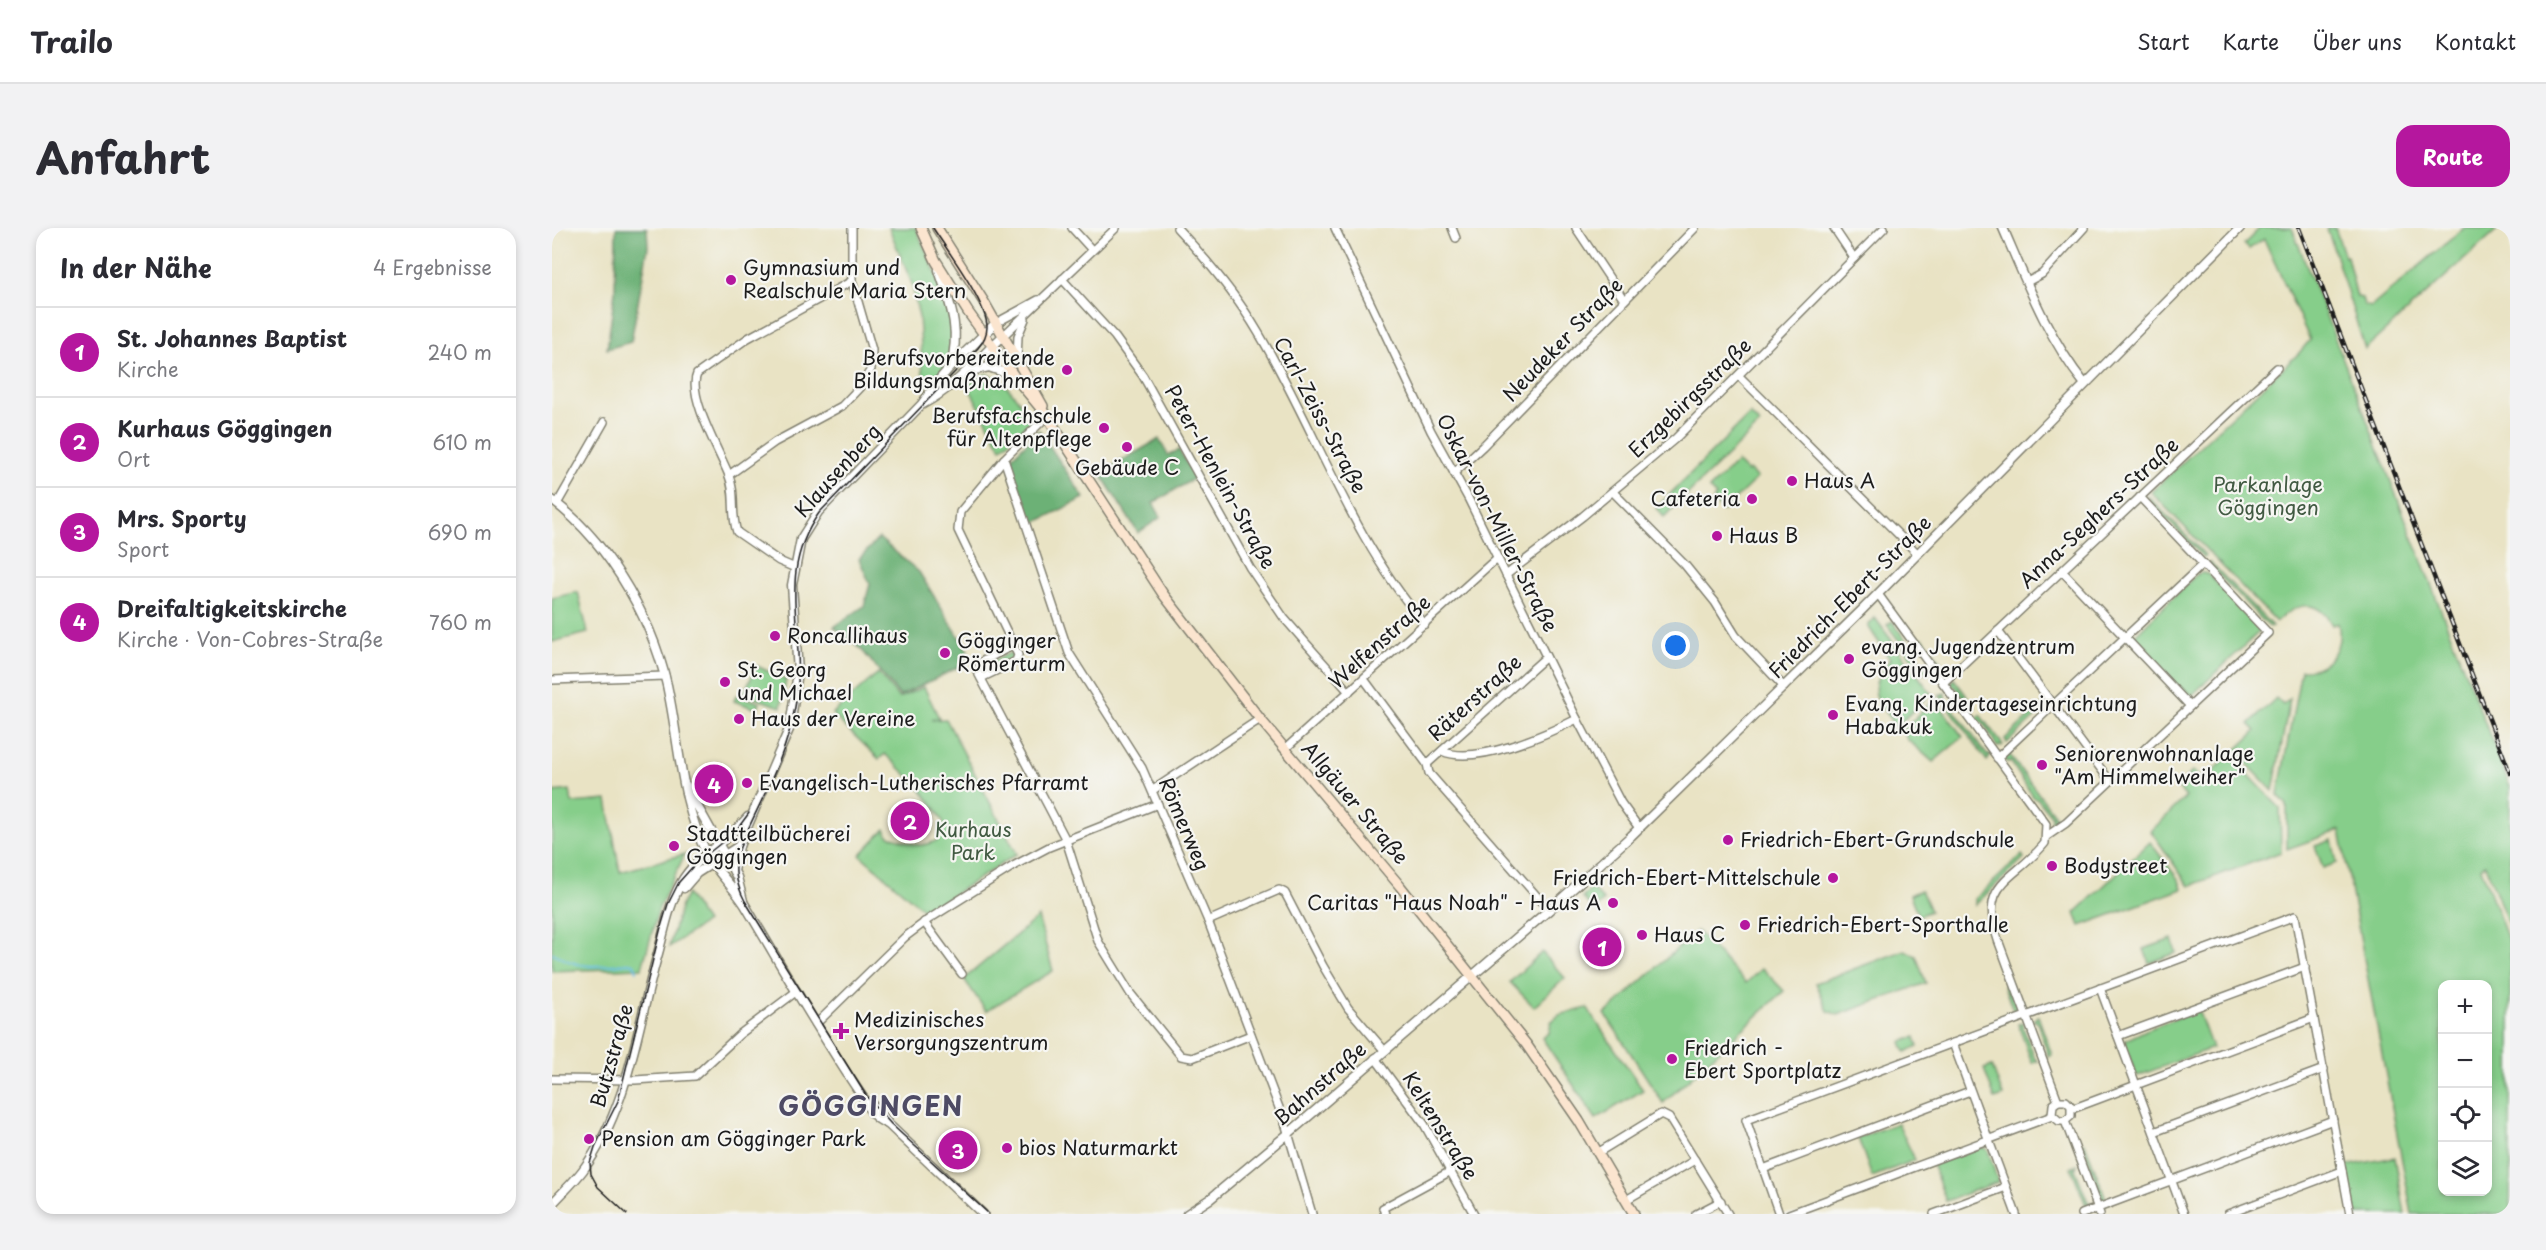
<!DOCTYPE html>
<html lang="de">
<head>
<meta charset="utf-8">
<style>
	:root { --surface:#fff; --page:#f2f2f3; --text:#2b2b33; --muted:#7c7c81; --line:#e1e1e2; --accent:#b5179e }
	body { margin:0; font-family:"Playpen Sans",sans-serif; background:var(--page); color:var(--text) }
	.controls { position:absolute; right:18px; bottom:18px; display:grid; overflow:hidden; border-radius:12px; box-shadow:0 3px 9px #0003 }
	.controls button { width:54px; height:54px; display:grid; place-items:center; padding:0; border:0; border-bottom:2px solid var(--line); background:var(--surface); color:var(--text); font:30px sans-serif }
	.you { position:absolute; left:1124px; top:418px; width:21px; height:21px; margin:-15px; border:4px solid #fff; border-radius:50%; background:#1a73e8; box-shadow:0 0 0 9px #1a73e833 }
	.badge { display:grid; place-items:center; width:39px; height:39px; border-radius:50%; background:var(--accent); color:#fff; font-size:20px; font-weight:700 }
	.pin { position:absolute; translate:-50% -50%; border:3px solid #fff; box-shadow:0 2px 6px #0006 }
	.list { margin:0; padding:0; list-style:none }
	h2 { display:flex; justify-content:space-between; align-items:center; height:78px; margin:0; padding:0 24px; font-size:26px }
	h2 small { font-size:20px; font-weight:400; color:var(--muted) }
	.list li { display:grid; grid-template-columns:39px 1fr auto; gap:18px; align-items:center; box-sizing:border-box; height:90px; padding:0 24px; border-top:2px solid var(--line) }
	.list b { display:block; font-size:22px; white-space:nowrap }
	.list p { margin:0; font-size:20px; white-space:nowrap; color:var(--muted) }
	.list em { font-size:20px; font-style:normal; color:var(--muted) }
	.icon { flex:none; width:33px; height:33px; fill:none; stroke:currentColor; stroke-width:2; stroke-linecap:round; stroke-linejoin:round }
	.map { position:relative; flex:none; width:1958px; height:986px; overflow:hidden; border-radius:18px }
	header { display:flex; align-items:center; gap:36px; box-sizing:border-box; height:84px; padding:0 30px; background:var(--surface); border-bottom:2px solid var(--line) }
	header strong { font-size:28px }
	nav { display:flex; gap:33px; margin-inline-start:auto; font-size:21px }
	.intro { display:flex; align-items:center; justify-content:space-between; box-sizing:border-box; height:144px; padding:0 36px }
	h1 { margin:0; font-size:42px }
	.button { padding:15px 27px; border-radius:18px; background:var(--accent); color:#fff; font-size:21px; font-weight:700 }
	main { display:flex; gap:36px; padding:0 36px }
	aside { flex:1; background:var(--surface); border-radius:18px; box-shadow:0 3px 9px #0003 }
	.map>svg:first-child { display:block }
</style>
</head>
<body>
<header>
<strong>Trailo</strong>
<nav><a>Start</a><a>Karte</a><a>Über uns</a><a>Kontakt</a></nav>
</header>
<div class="intro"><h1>Anfahrt</h1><a class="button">Route</a></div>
<main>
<aside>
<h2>In der Nähe<small>4 Ergebnisse</small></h2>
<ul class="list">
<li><span class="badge">1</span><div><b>St. Johannes Baptist</b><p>Kirche</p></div><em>240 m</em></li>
<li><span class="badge">2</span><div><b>Kurhaus Göggingen</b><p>Ort</p></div><em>610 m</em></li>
<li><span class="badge">3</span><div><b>Mrs. Sporty</b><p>Sport</p></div><em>690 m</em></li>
<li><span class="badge">4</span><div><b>Dreifaltigkeitskirche</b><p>Kirche · Von-Cobres-Straße</p></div><em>760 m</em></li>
</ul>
</aside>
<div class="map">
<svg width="1958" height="986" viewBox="0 0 1958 986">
	<rect width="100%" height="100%" fill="#f6f6f2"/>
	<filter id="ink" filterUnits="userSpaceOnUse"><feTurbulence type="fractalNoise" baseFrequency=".0167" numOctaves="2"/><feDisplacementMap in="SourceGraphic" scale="12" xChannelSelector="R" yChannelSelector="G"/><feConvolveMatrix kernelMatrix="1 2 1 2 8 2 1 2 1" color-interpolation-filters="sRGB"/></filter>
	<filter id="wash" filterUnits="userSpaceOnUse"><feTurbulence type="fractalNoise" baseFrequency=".008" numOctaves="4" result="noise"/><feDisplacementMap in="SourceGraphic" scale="24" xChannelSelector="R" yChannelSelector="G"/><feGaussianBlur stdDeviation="1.35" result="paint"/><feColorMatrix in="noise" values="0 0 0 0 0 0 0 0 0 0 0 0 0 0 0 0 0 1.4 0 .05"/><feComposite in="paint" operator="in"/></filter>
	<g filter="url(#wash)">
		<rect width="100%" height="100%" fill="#e9e3c4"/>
		<!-- green -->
		<g fill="#86ce8a" stroke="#517553" stroke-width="1.5" fill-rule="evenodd">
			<path d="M337,0h27c15,36 45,89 34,128 -4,13 -17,24 -26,33l-5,-72 -7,-33z"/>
			<path d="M1708,0h32l218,559v142l-25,-65 -4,4 29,77v265l-5,4h-93l-72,-384 -53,19v-44l-9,-10 23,-125c26,1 43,-21 37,-47l-6,2c-16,-29 -37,-21 -56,-3l-125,-130 148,-139 11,-13 -46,-101 -15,10 -5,-5zM1936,756v208h-46v-208z"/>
			<path d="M1775,0h8l10,29 2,-1 10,41 5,1 2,7 7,2 93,-79h35l-134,121z"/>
			<path d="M434,146c20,5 33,28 45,44l-1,6 -29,24 -33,-62 12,-10z"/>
			<path d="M1198,186l10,10 -96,93 -8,-9z"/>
			<path d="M1185,234l10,10 2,-2 8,8 -34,33 -10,-11 3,-4 -7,-7z"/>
			<path d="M1596,268l58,60 -2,2 -55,-57z"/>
			<path d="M1658,334l62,64 -3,1 -61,-63z"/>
			<path d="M1650,345l6,1 50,52 2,5 -72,68 -57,-60 66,-65z"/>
			<path d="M26,364l10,41 -36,9v-44z"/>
			<path d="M1323,390l56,75 -35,34c-21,-29 -31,-37 -6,-68l-22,-33z"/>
			<path d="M1340,393l34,47 -2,6 -37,-49z"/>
			<path d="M1371,410l25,33 -7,1 1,-3 -19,-25 -5,-1z"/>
			<path d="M458,425l4,1 -1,4 -26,12 -4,-1 2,-4z"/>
			<path d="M205,438l29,14 -5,27 -38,-13z"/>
			<path d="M326,445l21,25 25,-11 15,31 -8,2 15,-1 71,135 -91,58 -66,-57 25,-26 4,7c23,5 25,15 49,4l6,-17c-15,-28 -36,-47 -59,-69l-6,5 -47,-45z"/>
			<path d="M1402,451l21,28 -5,4c-2,-9 -12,-24 -20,-27z"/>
			<path d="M1393,465v5l42,57h4l-4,6 -48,-66z"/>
			<path d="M184,467l24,8 -3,6 -23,-8z"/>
			<path d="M1724,470l7,7 7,-6 -17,92 -38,-40 21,-20 -7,-7z"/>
			<path d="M1383,471l28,38 -30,25 -26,-23 -4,-9z"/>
			<path d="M1493,474l-1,7 -37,34 -2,-4z"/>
			<path d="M1428,487l23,30 -6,2c-5,-9 -11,-24 -21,-28z"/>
			<path d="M1456,525l51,68 -3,2 -5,-2 1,-4 -15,-19h-3l-23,-36 -3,1 -4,-5z"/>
			<path d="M1678,527l50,53 1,44 -92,34 -38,-55 35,-34 -9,-10 16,-16 10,10z"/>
			<path d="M18,562l2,13 35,-3 13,72 65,-18 -26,54 -17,60 -90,3v-179z"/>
			<path d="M1780,612l5,23 -14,5 -8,-22z"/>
			<path d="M1598,614l29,38 3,9 -102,37 -5,-13z"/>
			<path d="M1470,627l2,3 -49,47v-6z"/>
			<path d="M1040,660l12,13 -10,9 -12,-13z"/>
			<path d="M1369,662l9,21 -12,5 -8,-21z"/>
			<path d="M135,666l19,28 -37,25 12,-42z"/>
			<path d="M486,689l15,54 -67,40 -22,-32z"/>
			<path d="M1145,703l49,52 16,-15 22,23 -121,112 -58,-89z"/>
			<path d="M1620,711l4,14 -27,10 -5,-14z"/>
			<path d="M1353,722l11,6 10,27 -88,32 -10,-4 -12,-28z"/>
			<path d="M990,724l23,26 -31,29 -24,-25z"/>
			<path d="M1458,756l2,5 -3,2 11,20 -5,4 -11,-29z"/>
			<path d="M1035,780l56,82 -47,29 -54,-81 7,-5 2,-11 8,-7z"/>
			<path d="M1646,782l14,38 -74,28 -3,-3 -10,-27 1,-6 20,-10z"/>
			<path d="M1486,788l14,39 -5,3 1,-4 -11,-32 -4,-2z"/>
			<path d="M1472,794l-1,5 12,32 3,2 -6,2 -14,-39z"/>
			<path d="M1363,809l3,10 -13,5 -4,-10z"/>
			<path d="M1440,838l11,30 -8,3 -11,-30z"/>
			<path d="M1346,895l17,37 -43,17 -14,-39z"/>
			<path d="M1533,915l21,56 -6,1 1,-4 -17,-48 -5,-3z"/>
			<path d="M1430,919l6,3 10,32 -52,19 -14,-37z"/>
			<path d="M1843,929l10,57h-51l-9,-48z"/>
			<path d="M1525,937l-2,4 13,33 4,1 -6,2 -15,-38z"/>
		</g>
		<!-- forest -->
		<g fill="#6cb176" stroke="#446649" stroke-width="1.5">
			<path d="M64,0h31l1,19 -17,95 -24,7 8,-58z"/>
			<path d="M487,202l45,68 -53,27 -22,-65z"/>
			<path d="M607,211l9,16 11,-5 16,28 -42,25 8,14 -23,16 -38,-60z"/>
			<path d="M327,310l40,34 49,79 -3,13 -65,32 -39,-47 -27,-22 30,-21 6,-22 -11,-25z"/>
		</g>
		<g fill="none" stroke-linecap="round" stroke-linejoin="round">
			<!-- stream -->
			<path stroke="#6abde6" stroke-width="2" d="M1,725c26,17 45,14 75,10l6,1 3,7"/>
		</g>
	</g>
	<g filter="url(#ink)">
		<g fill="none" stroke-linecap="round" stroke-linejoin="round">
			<defs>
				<g id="minor">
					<path d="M520,0l20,22"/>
					<path d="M625,0c30,32 58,65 81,104 57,95 93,207 167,292"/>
					<path d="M783,0l96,203 37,67 109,221 44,84 18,25"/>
					<path d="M900,0l4,10"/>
					<path d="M1024,0l48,72"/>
					<path d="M1282,0l20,30"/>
					<path d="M510,51l53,58 28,39 107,192 34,50 65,74"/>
					<path d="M1475,54l15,-8 42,-46"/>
					<path d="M444,95l42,-23"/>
					<path d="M451,108l113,-108"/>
					<path d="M465,133l1,-25 7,-17"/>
					<path d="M1187,148l178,177"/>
					<path d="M452,231l65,194 73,115 66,153 78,205 26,88"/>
					<path d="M902,245l29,-27 212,-218"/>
					<path d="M177,247l46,-33 67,-36 18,-19 11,-18 1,-19 -20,-69v-53"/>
					<path d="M1061,264l72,73 30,37 21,34 48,51"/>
					<path d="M5,276l47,-82"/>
					<path d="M241,339l-14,-6 -42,-29c-7,-20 0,-37 -9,-59 -9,-22 -41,-78 -31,-99l51,-36 104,-57"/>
					<path d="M1510,343l128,135"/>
					<path d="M954,347l77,-59 93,-78 208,-210"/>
					<path d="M1326,366l168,230 -1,19c-31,39 -67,38 -47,97l60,161"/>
					<path d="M1446,403l112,150"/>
					<path d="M462,417l-33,17 -4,9 89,169 32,101 32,52 51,63 11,2 59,-23"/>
					<path d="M429,450l35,-17 2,-6 -60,-125 2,-18 44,-53 43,-43"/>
					<path d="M812,451l63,85 2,9 120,137"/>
					<path d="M0,452l113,-4"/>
					<path d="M1391,455l334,-315"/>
					<path d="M733,521l212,-191"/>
					<path d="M890,523c33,15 103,-16 135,-32"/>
					<path d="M1445,530l206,-194"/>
					<path d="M875,536l119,-107"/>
					<path d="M601,562l107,-71"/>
					<path d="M1495,608l19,-13 202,-190 -128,-136"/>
					<path d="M656,693l71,-31 6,3 38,73 25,42 36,42"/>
					<path d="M372,694l38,52"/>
					<path d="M1548,760l84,226"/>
					<path d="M264,796l89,-87 24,-18 86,-54 34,-18 109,-43"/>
					<path d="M1566,808l187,-69"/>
					<path d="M1401,815l63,171"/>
					<path d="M823,830l49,66 50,90"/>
					<path d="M0,851l83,1 60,-4 45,-42 57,-43"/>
					<path d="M1506,873l-5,4 -1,10 7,6h6"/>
					<path d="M1506,873h8l5,5v10l-6,5"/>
					<path d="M1520,881l242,-91"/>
					<path d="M1513,893l35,93"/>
					<path d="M1602,904l170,-63"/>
					<path d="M1047,924l62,-38 8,4 59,96"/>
					<path d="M1211,941l207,-78"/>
					<path d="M1074,972l69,-40"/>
					<path d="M833,986l-2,-6 68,-37"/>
					<path d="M1144,986l25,-13"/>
					<path d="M1227,986l-33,-94 549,-204 55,298"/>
					<path d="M1237,986l263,-98"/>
					<path d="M1382,986l72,-27"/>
					<path d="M1530,986l251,-94"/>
					<path d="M1676,986l114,-43"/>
				</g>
				<g id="tertiary">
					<path d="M1451,0c23,53 45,110 81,155"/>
					<path d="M387,42c11,34 22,59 12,95"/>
					<path d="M418,143l19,-4 25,9"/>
					<path d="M371,176c32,-17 54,-44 80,-68"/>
					<path d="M0,272c60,45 105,126 118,200 10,52 12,105 37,154 10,19 27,33 38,51 39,65 76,131 119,194 6,13 11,20 24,25l95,90"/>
					<path d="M133,556l52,93 6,24"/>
					<path d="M182,643l5,-25 51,-119 8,-55 -6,-87 9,-46 17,-27 104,-108 16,-23 13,-15 45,-43"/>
					<path d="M132,660l13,-15 42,-27"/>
					<path d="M312,871l15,11 9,14"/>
					<path d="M0,976c10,-11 22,-22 31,-34 46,-63 53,-140 74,-213 7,-24 11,-51 24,-74 15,-27 47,-42 67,-66"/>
					<path d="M635,986l23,-15 78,-65 261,-224 82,-74 231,-226 378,-382"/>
				</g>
				<g id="secondary">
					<path d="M369,0l15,33 32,51 46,64 33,40 116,178 97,125 140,167 126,158 53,77 55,93"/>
					<path d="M385,0l47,74 59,104"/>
				</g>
			</defs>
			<!-- minor casing -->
			<use href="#minor" stroke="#828070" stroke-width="10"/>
			<!-- tertiary casing -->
			<use href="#tertiary" stroke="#828070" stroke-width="11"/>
			<!-- secondary casing -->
			<use href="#secondary" stroke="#828070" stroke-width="12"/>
			<!-- minor -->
			<use href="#minor" stroke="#fff" stroke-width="7"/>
			<!-- tertiary -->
			<use href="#tertiary" stroke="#fff" stroke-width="8"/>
			<!-- secondary -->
			<use href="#secondary" stroke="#fbe5cf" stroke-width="9"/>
			<!-- tram -->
			<g stroke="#1c1c1c" stroke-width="1.5">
				<path d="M381,0c14,22 54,75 54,99 0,8 -4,15 -9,21l-159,165c-46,65 -10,122 -24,194 -9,51 -35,94 -55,140 -7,20 -5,35 5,54l122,196 24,27 98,90"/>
				<path d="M75,986l-29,-27 -7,-13 -1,-11 5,-16 23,-46 43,-174 7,-23 11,-22 17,-19 39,-31 14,-19"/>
			</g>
			<defs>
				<path id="rail" d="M1747,0l211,545"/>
			</defs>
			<!-- rail casing -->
			<use href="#rail" stroke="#1c1c1c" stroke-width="4.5"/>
			<!-- rail -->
			<use href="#rail" stroke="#f6f6f2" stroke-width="2" stroke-dasharray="7" stroke-linecap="butt"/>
		</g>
	</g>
	<!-- markers -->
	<g fill="#b5179e" stroke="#f6f6f2" stroke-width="2">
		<circle cx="179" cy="52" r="6"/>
		<circle cx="515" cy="142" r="6"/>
		<circle cx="552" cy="200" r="6"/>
		<circle cx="575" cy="219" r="6"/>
		<circle cx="1240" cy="253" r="6"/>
		<circle cx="1200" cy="271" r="6"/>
		<circle cx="1165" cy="308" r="6"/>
		<circle cx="223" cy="408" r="6"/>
		<circle cx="393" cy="425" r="6"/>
		<circle cx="1297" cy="431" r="6"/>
		<circle cx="173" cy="454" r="6"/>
		<circle cx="1281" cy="487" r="6"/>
		<circle cx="187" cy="491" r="6"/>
		<circle cx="1490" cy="537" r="6"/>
		<circle cx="195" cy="555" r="6"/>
		<circle cx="1176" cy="612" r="6"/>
		<circle cx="122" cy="618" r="6"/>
		<circle cx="1500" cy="638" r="6"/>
		<circle cx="1281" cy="650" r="6"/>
		<circle cx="1061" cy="675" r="6"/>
		<circle cx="1193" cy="697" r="6"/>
		<circle cx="1090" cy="707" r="6"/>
		<path d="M286 794h6v6h6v6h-6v6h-6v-6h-6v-6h6z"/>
		<circle cx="1120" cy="831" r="6"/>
		<circle cx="37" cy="911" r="6"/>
		<circle cx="455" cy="920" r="6"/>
	</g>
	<g text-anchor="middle" stroke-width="4.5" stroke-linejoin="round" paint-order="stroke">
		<!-- poi labels -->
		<g font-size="20" fill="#1c1c1c" stroke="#f6f6f2" text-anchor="start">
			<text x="191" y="47">Gymnasium und<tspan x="191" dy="23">Realschule Maria Stern</tspan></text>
			<text x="503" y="137" text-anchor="end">Berufsvorbereitende<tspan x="503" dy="23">Bildungsmaßnahmen</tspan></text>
			<text x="540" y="195" text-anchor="end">Berufsfachschule<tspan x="540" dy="23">für Altenpflege</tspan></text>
			<text x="575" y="247" text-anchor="middle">Gebäude C</text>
			<text x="1252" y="260">Haus A</text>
			<text x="1188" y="278" text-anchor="end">Cafeteria</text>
			<text x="1177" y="315">Haus B</text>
			<text x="235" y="415">Roncallihaus</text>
			<text x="405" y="420">Gögginger<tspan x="405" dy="23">Römerturm</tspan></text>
			<text x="1309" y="426">evang. Jugendzentrum<tspan x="1309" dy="23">Göggingen</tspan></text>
			<text x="185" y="449">St. Georg<tspan x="185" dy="23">und Michael</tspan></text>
			<text x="1293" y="483">Evang. Kindertageseinrichtung<tspan x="1293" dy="23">Habakuk</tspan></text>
			<text x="199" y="498">Haus der Vereine</text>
			<text x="1502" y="533">Seniorenwohnanlage<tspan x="1502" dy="23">"Am Himmelweiher"</tspan></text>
			<text x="207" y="562">Evangelisch-Lutherisches Pfarramt</text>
			<text x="134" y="613">Stadtteilbücherei<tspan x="134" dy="23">Göggingen</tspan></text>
			<text x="1188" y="619">Friedrich-Ebert-Grundschule</text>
			<text x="1512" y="645">Bodystreet</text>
			<text x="1269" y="657" text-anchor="end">Friedrich-Ebert-Mittelschule</text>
			<text x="1049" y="682" text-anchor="end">Caritas "Haus Noah" - Haus A</text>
			<text x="1205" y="704">Friedrich-Ebert-Sporthalle</text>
			<text x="1102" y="714">Haus C</text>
			<text x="302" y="799">Medizinisches<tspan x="302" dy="23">Versorgungszentrum</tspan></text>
			<text x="1132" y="827">Friedrich -<tspan x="1132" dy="23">Ebert Sportplatz</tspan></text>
			<text x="49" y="918">Pension am Gögginger Park</text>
			<text x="467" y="927">bios Naturmarkt</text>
		</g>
		<!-- street labels -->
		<g font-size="20" fill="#1c1c1c" stroke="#f6f6f2">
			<text transform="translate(1011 112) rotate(-46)" y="7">Neudeker Straße</text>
			<text transform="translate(1138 170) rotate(-44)" y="7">Erzgebirgsstraße</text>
			<text transform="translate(768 187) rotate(62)" y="7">Carl-Zeiss-Straße</text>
			<text transform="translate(286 243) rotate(-48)" y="7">Klausenberg</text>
			<text transform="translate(668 249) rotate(61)" y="7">Peter-Henlein-Straße</text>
			<text transform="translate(1547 285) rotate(-43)" y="7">Anna-Seghers-Straße</text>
			<text transform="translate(945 295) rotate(63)" y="7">Oskar-von-Miller-Straße</text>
			<text transform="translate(1298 369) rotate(-45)" y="7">Friedrich-Ebert-Straße</text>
			<text transform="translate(828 414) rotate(-42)" y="7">Welfenstraße</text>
			<text transform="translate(923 470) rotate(-42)" y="7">Räterstraße</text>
			<text transform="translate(803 575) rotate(50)" y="7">Allgäuer Straße</text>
			<text transform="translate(632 596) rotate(67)" y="7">Römerweg</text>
			<text transform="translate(60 828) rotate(-74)" y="7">Butzstraße</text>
			<text transform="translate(768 856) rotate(-41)" y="7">Bahnstraße</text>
			<text transform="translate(888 898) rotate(58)" y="7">Keltenstraße</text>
		</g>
		<!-- park labels -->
		<g font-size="20" fill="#415a42" stroke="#f6f6f2">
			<text x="1716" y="264">Parkanlage<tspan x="1716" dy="23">Göggingen</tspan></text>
			<text x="421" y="609">Kurhaus<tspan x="421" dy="23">Park</tspan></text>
		</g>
		<!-- district labels -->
		<g font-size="26" font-weight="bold" letter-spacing="1.5" fill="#4e4b65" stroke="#f6f6f2">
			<text x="319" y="888">GÖGGINGEN</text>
		</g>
	</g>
</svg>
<div class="controls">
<button>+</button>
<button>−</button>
<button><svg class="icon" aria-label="locate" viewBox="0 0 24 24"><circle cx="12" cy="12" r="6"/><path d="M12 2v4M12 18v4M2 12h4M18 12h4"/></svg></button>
<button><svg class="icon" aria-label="layers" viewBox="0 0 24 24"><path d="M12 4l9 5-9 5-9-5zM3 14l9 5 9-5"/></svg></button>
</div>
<div class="you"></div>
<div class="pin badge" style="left:1050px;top:719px">1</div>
<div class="pin badge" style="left:358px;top:593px">2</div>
<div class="pin badge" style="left:406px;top:922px">3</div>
<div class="pin badge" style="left:162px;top:556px">4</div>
</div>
</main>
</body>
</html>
